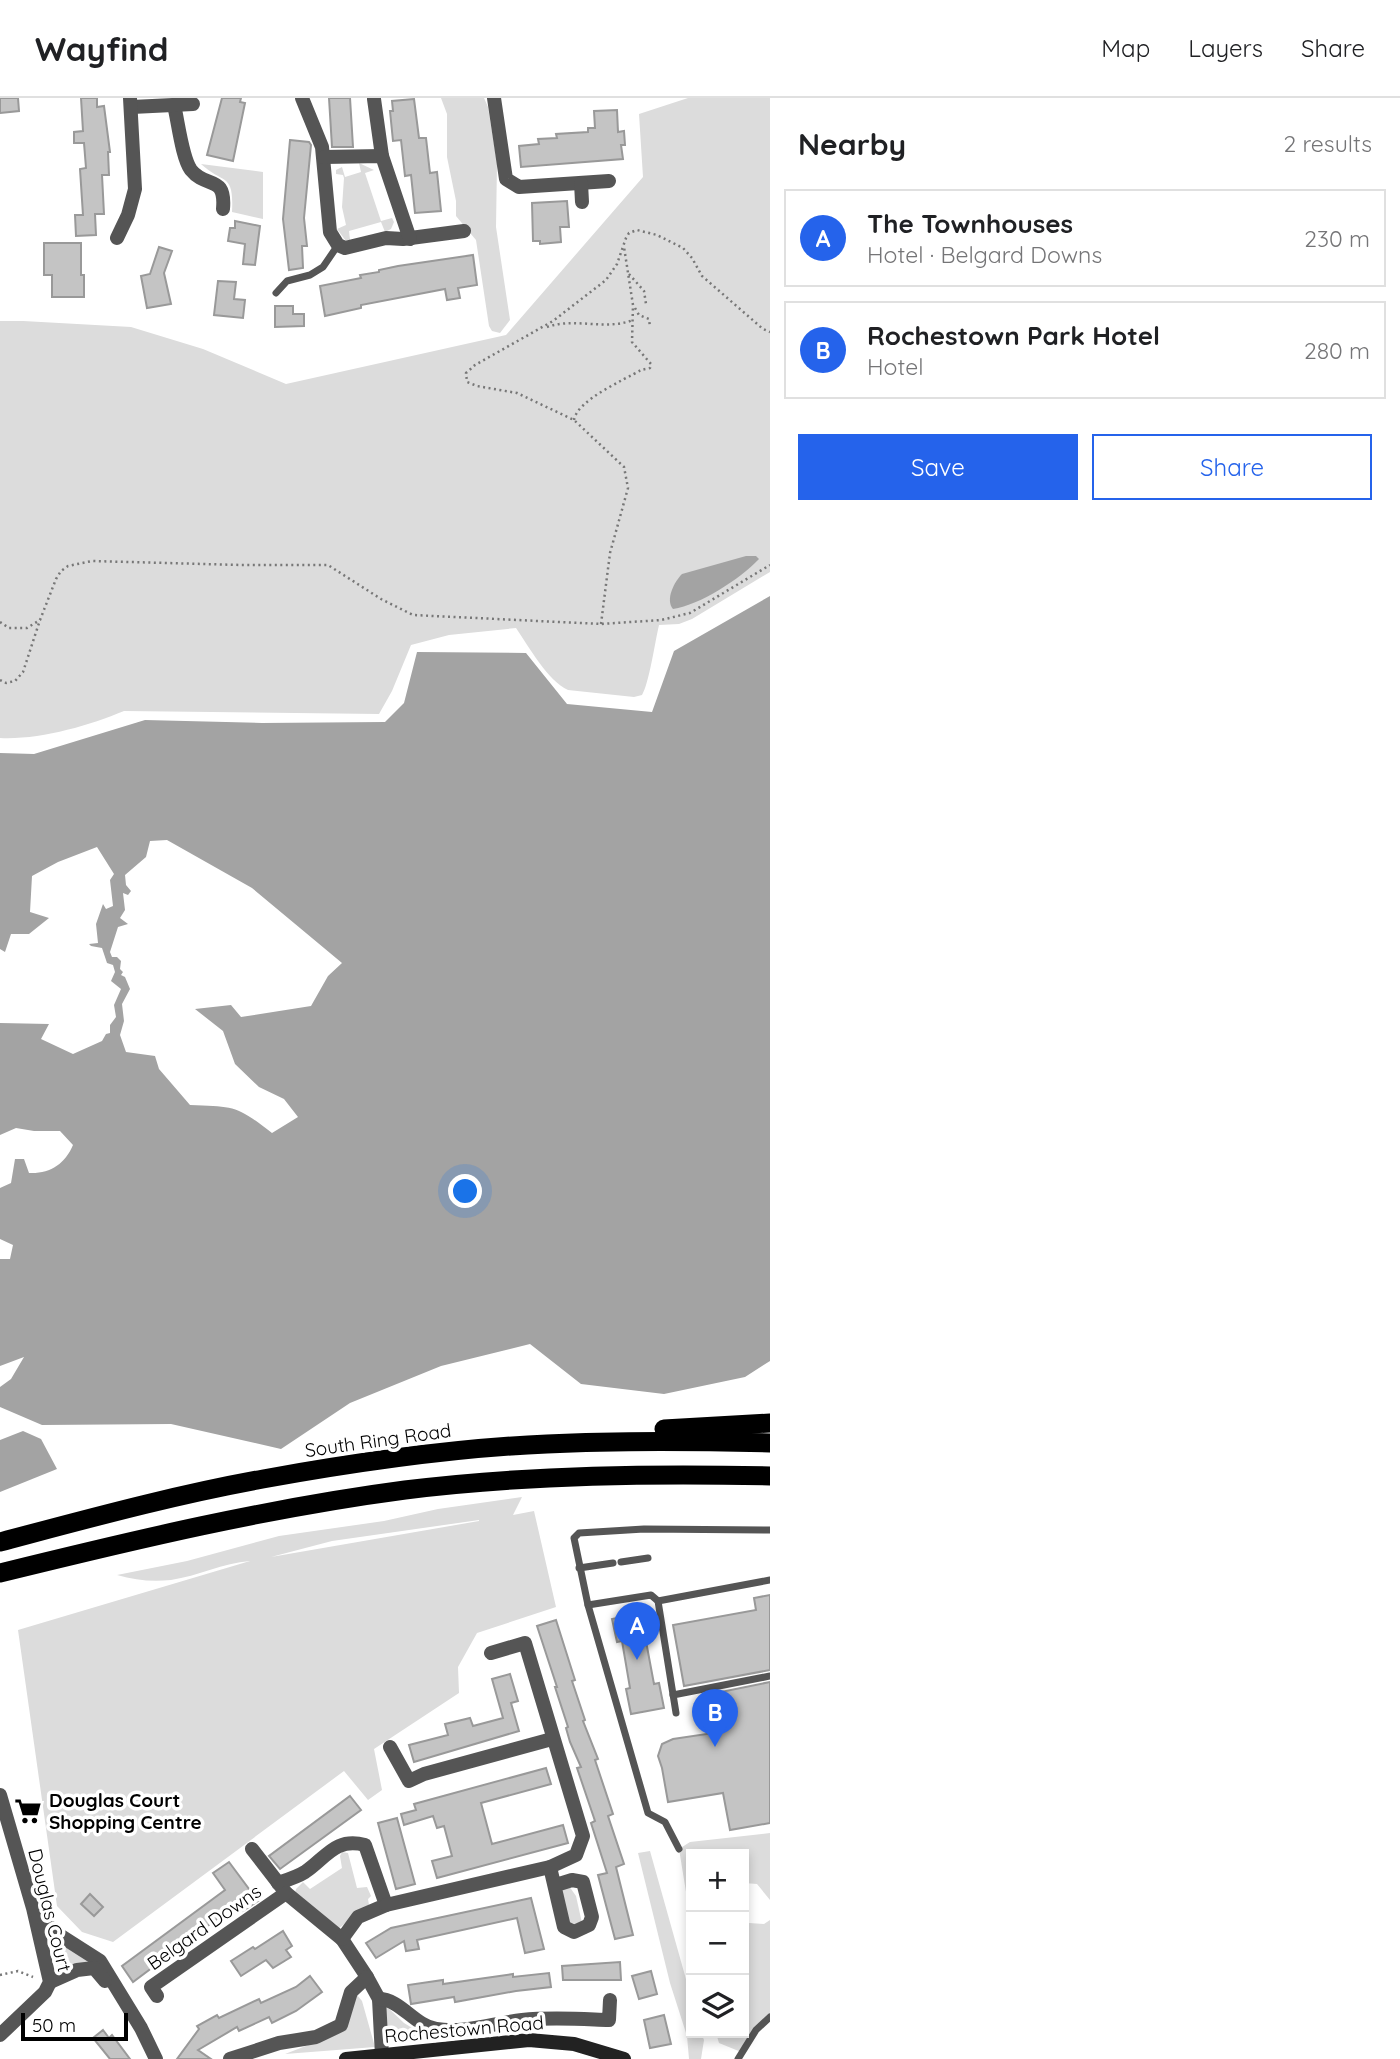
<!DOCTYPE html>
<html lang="en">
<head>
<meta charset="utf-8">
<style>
	:root { --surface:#fff; --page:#f2f2f2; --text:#202124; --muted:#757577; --line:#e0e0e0; --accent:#2563eb }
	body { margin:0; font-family:Quicksand,sans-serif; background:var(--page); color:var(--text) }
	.controls { position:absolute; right:21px; bottom:21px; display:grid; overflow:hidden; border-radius:0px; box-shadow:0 4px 10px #0003 }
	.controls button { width:63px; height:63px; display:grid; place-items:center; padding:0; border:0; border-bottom:2px solid var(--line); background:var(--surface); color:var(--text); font:35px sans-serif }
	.scale { position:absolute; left:21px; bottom:18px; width:107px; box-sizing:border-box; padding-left:7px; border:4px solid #000; border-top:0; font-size:19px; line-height:24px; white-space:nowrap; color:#000; -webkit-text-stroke:5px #fff; paint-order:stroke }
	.you { position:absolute; left:466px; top:1094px; width:24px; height:24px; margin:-18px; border:5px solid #fff; border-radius:50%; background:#1a73e8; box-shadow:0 0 0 10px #1a73e833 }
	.badge { display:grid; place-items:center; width:46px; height:46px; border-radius:50%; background:var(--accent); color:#fff; font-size:23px; font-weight:700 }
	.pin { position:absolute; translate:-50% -58px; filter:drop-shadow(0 2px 4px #0008) }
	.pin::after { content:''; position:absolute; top:37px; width:24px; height:21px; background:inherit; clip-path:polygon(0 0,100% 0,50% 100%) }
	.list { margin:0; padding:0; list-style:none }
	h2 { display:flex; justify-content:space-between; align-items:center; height:91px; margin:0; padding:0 28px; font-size:30px }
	h2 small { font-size:23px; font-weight:400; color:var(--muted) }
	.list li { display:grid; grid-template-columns:46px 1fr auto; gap:21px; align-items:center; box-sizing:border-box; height:98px; margin:0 14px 14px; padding:0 14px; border:2px solid var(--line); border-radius:0px }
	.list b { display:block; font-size:26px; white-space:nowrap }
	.list p { margin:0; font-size:23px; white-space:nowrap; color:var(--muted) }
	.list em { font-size:23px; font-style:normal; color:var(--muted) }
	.actions { display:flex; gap:14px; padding:21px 28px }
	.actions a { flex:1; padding:16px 0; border:2px solid var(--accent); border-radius:0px; text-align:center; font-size:24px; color:var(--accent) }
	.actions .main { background:var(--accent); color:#fff }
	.icon { flex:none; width:38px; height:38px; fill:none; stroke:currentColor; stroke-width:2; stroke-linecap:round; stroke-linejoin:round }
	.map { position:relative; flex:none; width:770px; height:1961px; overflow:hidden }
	header { display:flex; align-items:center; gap:42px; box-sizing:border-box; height:98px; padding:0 35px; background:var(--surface); border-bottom:2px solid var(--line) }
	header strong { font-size:33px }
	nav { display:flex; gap:38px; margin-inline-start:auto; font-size:24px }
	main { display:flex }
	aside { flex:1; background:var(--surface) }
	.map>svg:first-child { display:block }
</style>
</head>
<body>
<header>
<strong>Wayfind</strong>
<nav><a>Map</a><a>Layers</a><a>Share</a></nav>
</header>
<main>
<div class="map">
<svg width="770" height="1961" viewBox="0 0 770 1961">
	<rect width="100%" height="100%" fill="#fff"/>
	<!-- green -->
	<g fill="#dcdcdc" fill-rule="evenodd">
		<path d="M441,0h43l4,9 9,56 -1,64 14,93 -10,13 -8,-2 -3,-5 -13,-86 -20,-24v-15l-9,-44v-43z"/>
		<path d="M688,0h82v474l-78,47 -13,5 -20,1c-4,17 -10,59 -17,70l-8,2 -66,-7c-20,-9 -39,-43 -52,-62l-67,7 -38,10 -19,46 -13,23 -255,-3c-36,15 -85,29 -124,27v-417h23l108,6 72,22 83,35 220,-49 137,-158 -4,-63z"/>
		<path d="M359,65l15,7 -9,3 16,48 11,-3 2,4 -3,7 -6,3 -4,-10 -32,9 1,9 -4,1 -9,-12 9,-4 -4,-18 2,-29 -1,-3 -7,-1v-4l6,-3 3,10 16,-5z"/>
		<path d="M201,66l62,8v47l-31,-7c2,-40 -8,-27 -31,-48z"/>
		<path d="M522,1399l-9,18 21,-4 22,96 -79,26 -19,34 1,26 -85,56 8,41 -14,10 -24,-29 -231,171 -31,-10 -25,-26 -39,-276 232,-69c-27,2 -52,15 -79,19 -20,2 -36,0 -54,-5l70,-14 92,-25 105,-15 54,-12zM479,1422v1l-208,36 61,-16z"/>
		<path d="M770,1735v67l-13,-16 -13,-1v-29h-53v44h-4l-8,-49 11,-7z"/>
		<path d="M650,1753l41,146v36h10l3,7 -3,19h-12l-2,-23 -17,-53 -32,-130z"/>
		<path d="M342,1754l6,1 9,35 10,-1 4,9 -3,3 1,6 -35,27 -40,-35 2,-8 7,-7 7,7 32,-21 -2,-12z"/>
		<path d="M569,1788l7,10 6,27 -12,5 -10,-39z"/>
		<path d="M770,1822v97l-29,35 -22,-9 -3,-10h28v-106l5,-4 15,1z"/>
		<path d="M64,1846l29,17 -34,12 -6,-26z"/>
		<path d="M357,1897l5,6 13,46 -90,7 52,-20z"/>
		<path d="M382,1904l22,21 28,17 -35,1 -11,-16z"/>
	</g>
	<!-- water -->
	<g fill="#a3a3a3" fill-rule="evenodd">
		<path d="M746,458h10l3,3c-19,20 -59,46 -86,50 -8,-9 1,-27 9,-35z"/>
		<path d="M770,498v765l-25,16 -81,17 -83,-10 -51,-40 -89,22 -91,37 -69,46 -110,-25 -129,1 -42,-18v-20l11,-8 13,-22 -24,9v-107h10l3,-14 -13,-6v-51l11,-5 4,-24h9l5,14c21,1 36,-9 44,-28l-13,-14h-26l-18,-3 -16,7v-112l49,1 -8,15 32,15 29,-13 4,-7 4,-1v-8l6,-8 -2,-12 7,-16 -10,-8 4,-9 -2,-7 -6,-2 -5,-15 -11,-2 -2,-2 9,-1 -2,-19 7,-20 3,5 7,-3 -3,-26 4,-6 -17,-27 -39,15 -26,14 -2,36 19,6 -20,16h-18l-6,18 -5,-3v-196l34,1 111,-34 117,3 123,-1 19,-19 13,-51 109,1 41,51 85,8 22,-61zM167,742l85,48 90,75 -14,13 -17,30 -70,11 -10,-12 -36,4 28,22 12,33 24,23 25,12 14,18 -26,16c-36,-28 -37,-26 -82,-28l-31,-36 -4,-13 -29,-4 -6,-17 4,-14 -2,-17 8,-15 -5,-12 -4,-2 2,-3 -3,-3 1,-8 -4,-4h-5l-2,-5 8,-25 10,-3 -8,-6 5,-8 -2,-17 5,2 3,-4 -5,-6 -1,-10 21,-18 4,-16z"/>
		<path d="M23,1333l18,8 16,30 -57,23v-52z"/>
	</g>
	<!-- building -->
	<g fill="#c4c4c4" stroke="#999" stroke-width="2">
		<path d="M0,0h18l1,13 -19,2z"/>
		<path d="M81,0h16v9l7,-1 6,46h-2l1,23h-7l2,39h-9l1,21 -20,1 -1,-21h8l-3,-46 6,-1 -2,-25h-10v-11l9,-1z"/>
		<path d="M222,0h19l-1,4 5,1 -12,58 -26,-6z"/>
		<path d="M329,0h21l3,49h-21z"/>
		<path d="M414,1l5,39h7l4,35 7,-1 4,39 -26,2 -4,-38 -6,1 -4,-36 -8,1 -3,-30h3l-1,-10z"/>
		<path d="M617,12l1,22 6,-1 1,14h-4l2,14 -102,8 -2,-21 20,-2 -1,-5 19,-1 -1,-4 32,-2v-4h7l-1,-17z"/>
		<path d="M290,42l19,2 2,3 -7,73 3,28h-5l1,22 -14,2 -6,-51z"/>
		<path d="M567,103l2,26h-9l1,15 -21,2v-3h-7l-1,-38z"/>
		<path d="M235,123l25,5 -5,39 -12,-1 2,-20 -17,-3 2,-13h5z"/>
		<path d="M44,145h37v32h3v22h-32v-22h-8z"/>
		<path d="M159,149l13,4 -8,22 7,31 -24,4 -6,-32 9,-2z"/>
		<path d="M473,157l4,30 -19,3 2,10 -13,2 -2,-11 -84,16v3l-36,8 -5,-30 41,-8 -1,-3 19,-3v-2l19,-4z"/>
		<path d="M218,183l18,1 -2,17 11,1 -2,18 -29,-3z"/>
		<path d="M275,208h18v8h11v12l-29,1z"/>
		<path d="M770,1497v75l-86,16 -11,-61 83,-15 -2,-12z"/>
		<path d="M646,1514l4,23 -5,1 9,48 5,-1 5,25 -33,6 -5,-25 4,-1 -8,-47 -5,1 -5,-23z"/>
		<path d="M556,1522l19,60 -3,1 13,39 -2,1 15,38 -3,1 18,54 -5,2 16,48 -8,3 17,68 -18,4 -17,-64 9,-2 -16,-50 4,-2 -18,-53 4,-1 -11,-25 -4,-14 2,-1 -13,-40h2l-20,-61z"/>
		<path d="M510,1576l8,27 -7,2 8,28 -105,31 -5,-17 39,-10 -3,-11 25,-6 3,8 30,-8 -11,-39z"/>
		<path d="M770,1584v141l-40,7 -7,-37 -55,9 -6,-34 -4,-12 4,-12 11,-5 34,-5 -3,-19h5l-3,-20z"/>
		<path d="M546,1670l5,16 -70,19 11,41 71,-19 5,18 -131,35 -5,-17 20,-5 -8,-30 -7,2 -4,-12 -29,9 -3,-11 15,-4 -2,-6z"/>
		<path d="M350,1698l11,14 -81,59 -11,-13z"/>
		<path d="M397,1720l18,66 -19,5 -18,-66z"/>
		<path d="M229,1764l29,39 -15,10 -6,-7 -104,78 -11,-16 103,-76 -12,-17z"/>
		<path d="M90,1796l13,13 -9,9 -13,-12z"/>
		<path d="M531,1800l13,51 -19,4 -8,-35 -100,22 2,9 -13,2 -2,-10 -28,17 -10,-15 25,-15z"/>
		<path d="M283,1833l9,15 -6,4 5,7 -18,11 -7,-8 -25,16 -10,-15 22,-14 2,2z"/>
		<path d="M620,1864l1,18h-58l-1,-14z"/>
		<path d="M651,1873l6,23 -18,5 -7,-23z"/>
		<path d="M549,1875l2,14 -35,4 -61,11 -1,-5 -43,7 -3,-19 35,-5v4l70,-10v3z"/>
		<path d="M310,1878l12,16 -26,19 -24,12 -3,-6 -30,14 -2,-4 -39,23 13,9h-34l22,-30 -2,-3 20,-11 2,3 40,-19 2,4 35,-16z"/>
		<path d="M664,1917l7,29 -21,4 -6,-28z"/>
		<path d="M103,1932l6,8 3,-3 18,24h-20l-17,-21z"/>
	</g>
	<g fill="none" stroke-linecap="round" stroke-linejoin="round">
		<!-- path -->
		<g stroke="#777" stroke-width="2.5" stroke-dasharray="2 3.5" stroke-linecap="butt">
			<path d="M629,176l15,17 2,13"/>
			<path d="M635,210l4,7 10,4 1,8"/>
			<path d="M547,229c28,-10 58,4 86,-7"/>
			<path d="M574,322c3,-20 50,-40 67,-50l9,-2 1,-4 -19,-22 1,-37 -9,-58"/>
			<path d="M0,524l9,6h18l13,-8 16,-41 5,-8 7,-5 24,-5 149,4h87l53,34 32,16 188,9 60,-4 29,-7 80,-48"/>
			<path d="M601,526l9,-71 18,-65 -4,-21 -50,-47 -57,-27 -40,-7 -10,-4 -1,-9 9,-8 78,-44 53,-41 11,-16 9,-26 3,-5 8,-3 20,5 26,13 9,10 10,18 61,53 7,3"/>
			<path d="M0,582l6,3 9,-2 8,-9 17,-52"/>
			<path d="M0,1877l18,-4 15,6"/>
		</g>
		<!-- service -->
		<g stroke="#555" stroke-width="7">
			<path d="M276,195l11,-12 23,-6 13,-8 15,-22"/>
			<path d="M621,1464l27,-4"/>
			<path d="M579,1470l34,-5"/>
			<path d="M658,1503l112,-21"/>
			<path d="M588,1507l63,-10 7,6 18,112"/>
			<path d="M673,1597l97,-19"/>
			<path d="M679,1751l-14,-27 -17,-9 -60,-208 -14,-67 5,-5 65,-4 126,1"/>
			<path d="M738,1961l18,-29 14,-13"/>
		</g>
		<!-- minor -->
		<g stroke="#555" stroke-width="14">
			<path d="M302,0l20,49 8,85 8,13 7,3 41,-10 17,1 61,-8"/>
			<path d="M494,0l12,81 13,8 90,-6"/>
			<path d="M374,1l8,57"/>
			<path d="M174,7c4,16 8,53 17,65 15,19 35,4 32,39"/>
			<path d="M132,9l61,-3"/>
			<path d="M324,59l58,-1 28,83"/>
			<path d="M581,85l1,19"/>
			<path d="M117,140l11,-23 7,-26 -5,-91"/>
			<path d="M390,1649l19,34 15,-7 128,-35"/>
			<path d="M0,1697l33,113 17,74 -5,10 -45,43"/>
			<path d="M252,1751l34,44 56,46 25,38 12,22 3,57"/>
			<path d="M550,1769l14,60 10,5 15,-7 3,-8 -9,-35 -11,-2 -16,5"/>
			<path d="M278,1785c9,-3 19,-6 27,-11 21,-14 30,-35 60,-27l21,60 -28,12 -16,22"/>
			<path d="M386,1807l164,-38 26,-12 7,-19 -58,-193 -34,10"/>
			<path d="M36,1813l17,20 47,30 41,67 15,31"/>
			<path d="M50,1884l27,-12 17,-2 11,13"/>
			<path d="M157,1898l-6,-9 135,-94"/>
			<path d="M379,1901c21,0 35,26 57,30 28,5 58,-6 86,-9 29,-3 58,-1 87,0l1,-20"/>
			<path d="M230,1961l49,-16 37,-6 25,-12 10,-33 16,-15"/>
		</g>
		<!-- secondary -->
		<path stroke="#222" stroke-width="14" d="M346,1961l183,-19 45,4 50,15"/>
		<!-- trunk -->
		<g stroke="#000" stroke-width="19">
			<path d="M664,1331l106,-6"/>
			<path d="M0,1444c87,-23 174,-47 263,-63 94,-17 189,-31 284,-35 75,-4 149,-3 223,-1"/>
			<path d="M0,1475c134,-33 268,-65 405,-83 121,-15 243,-17 365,-14"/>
		</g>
	</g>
	<!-- icons -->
	<defs>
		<symbol id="supermarket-bare" viewBox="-9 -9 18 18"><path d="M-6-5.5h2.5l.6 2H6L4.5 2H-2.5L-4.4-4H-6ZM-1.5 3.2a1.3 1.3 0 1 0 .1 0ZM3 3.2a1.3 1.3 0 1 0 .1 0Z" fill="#000" stroke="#fff" stroke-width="2.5" paint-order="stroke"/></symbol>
	</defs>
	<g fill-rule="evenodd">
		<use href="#supermarket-bare" x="9" y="1694" width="38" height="38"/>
	</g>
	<g text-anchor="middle" stroke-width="7" stroke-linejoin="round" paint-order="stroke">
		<!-- street labels -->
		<g font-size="19" fill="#000" stroke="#fff">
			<text transform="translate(378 1342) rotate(-8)" y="7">South Ring Road</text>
			<text transform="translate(50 1812) rotate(76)" y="7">Douglas Court</text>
			<text transform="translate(204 1829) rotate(-35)" y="7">Belgard Downs</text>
			<text transform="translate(464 1931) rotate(-5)" y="7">Rochestown Road</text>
		</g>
		<!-- poi labels -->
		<g font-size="19" font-weight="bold" fill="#000" stroke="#fff" text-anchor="start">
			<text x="49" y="1709">Douglas Court<tspan x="49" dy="22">Shopping Centre</tspan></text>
		</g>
	</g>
</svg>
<div class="controls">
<button>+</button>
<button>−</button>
<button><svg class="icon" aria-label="layers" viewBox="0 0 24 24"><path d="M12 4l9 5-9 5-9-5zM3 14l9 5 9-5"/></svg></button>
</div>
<div class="scale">50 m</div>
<div class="you"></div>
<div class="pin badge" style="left:637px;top:1562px">A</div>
<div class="pin badge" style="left:715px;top:1649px">B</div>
</div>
<aside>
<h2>Nearby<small>2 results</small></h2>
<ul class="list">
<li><span class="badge">A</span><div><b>The Townhouses</b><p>Hotel · Belgard Downs</p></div><em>230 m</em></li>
<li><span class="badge">B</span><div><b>Rochestown Park Hotel</b><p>Hotel</p></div><em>280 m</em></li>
</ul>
<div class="actions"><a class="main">Save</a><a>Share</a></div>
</aside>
</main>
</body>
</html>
